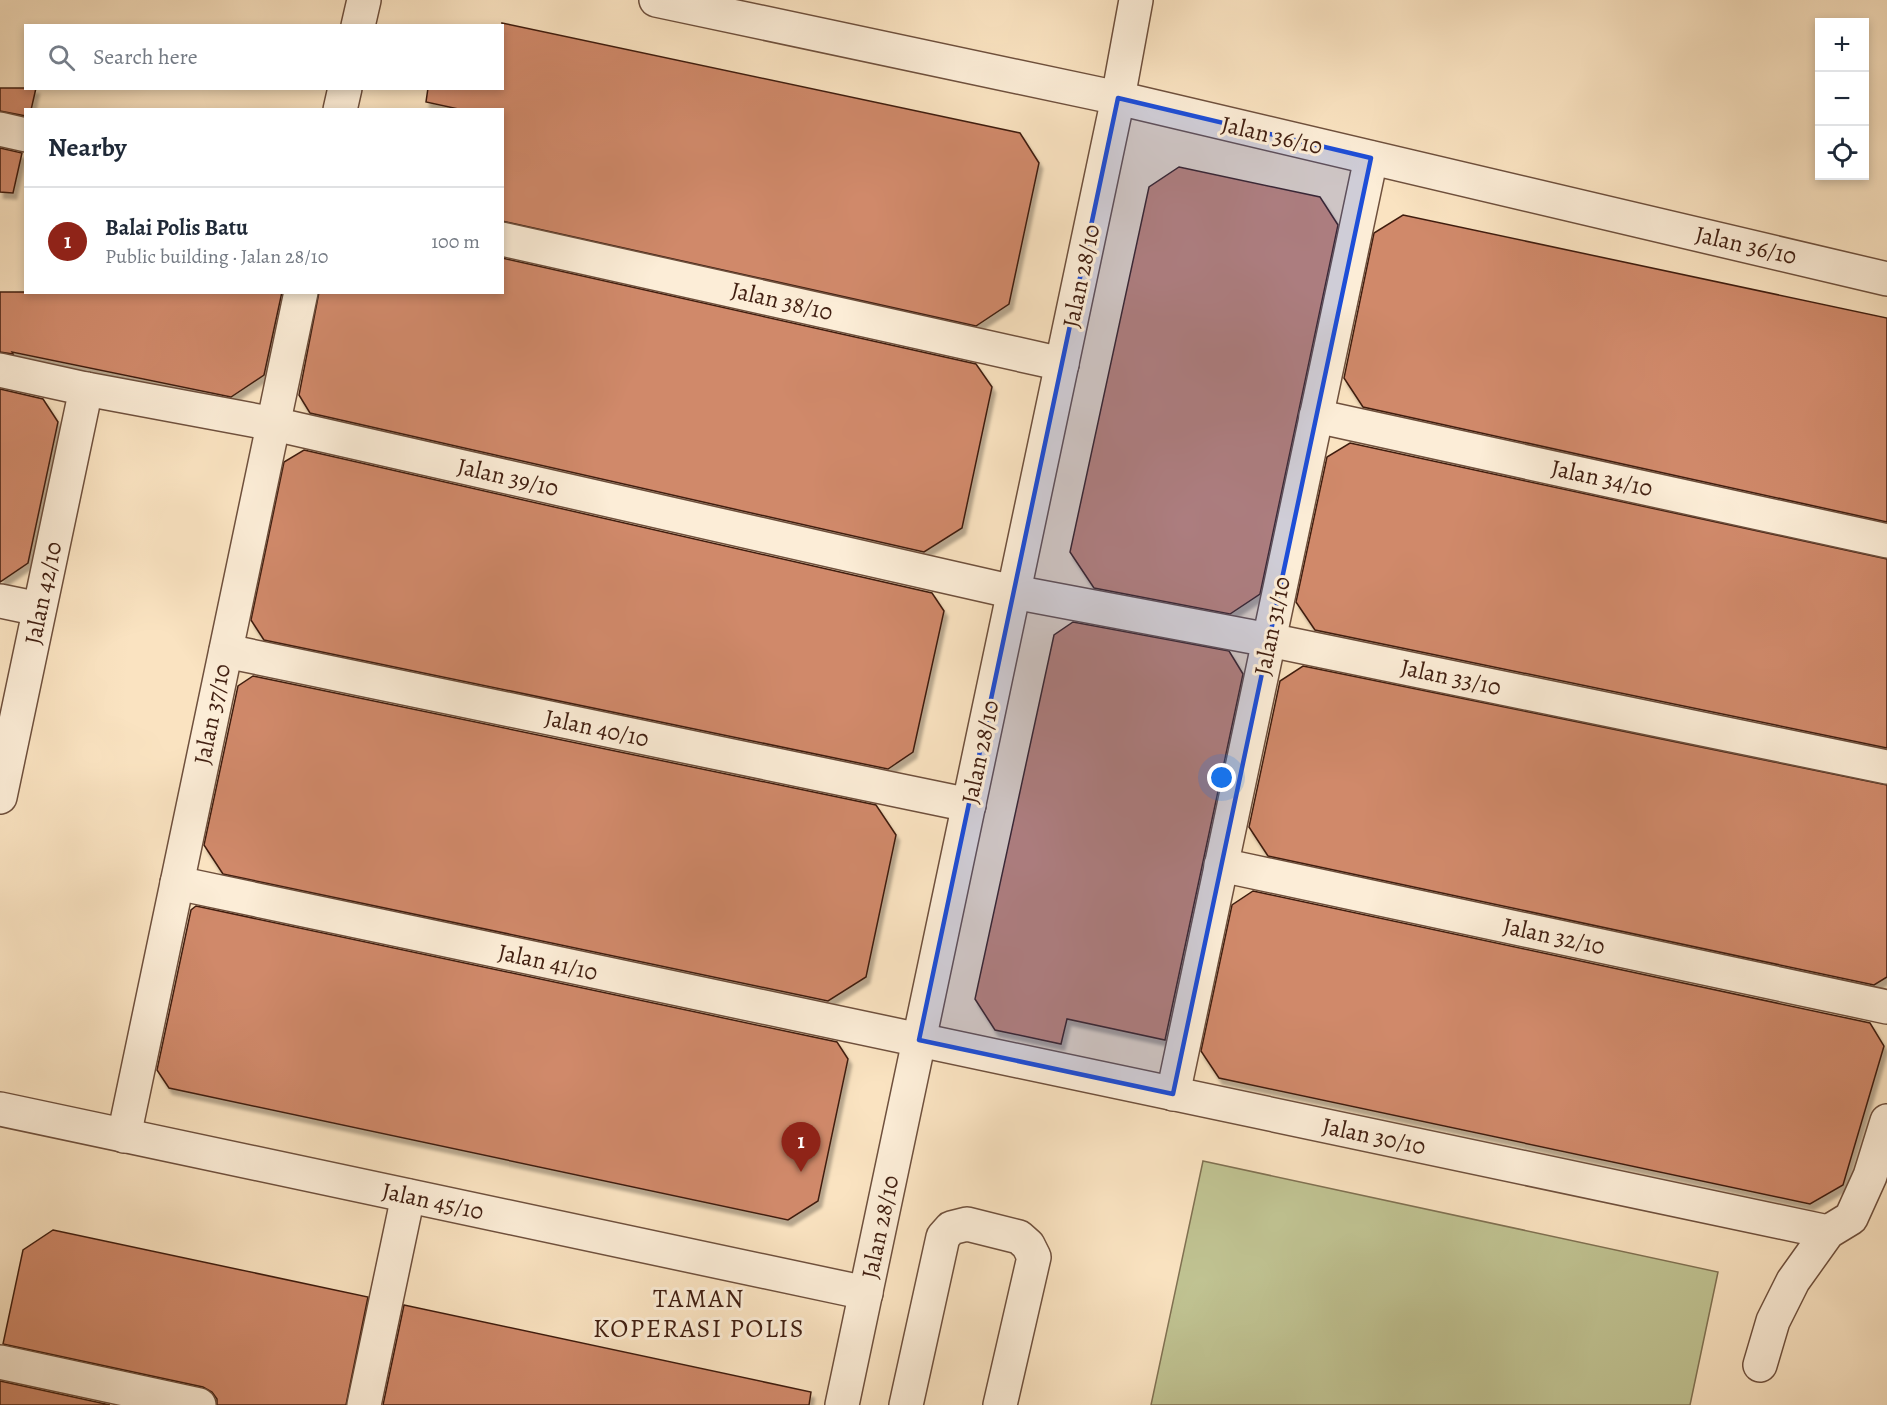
<!DOCTYPE html>
<html lang="en">
<head>
<meta charset="utf-8">
<style>
	:root { --surface:#fff; --page:#f2f2f3; --text:#1f2937; --muted:#747a83; --line:#e0e1e3; --accent:#8f2418 }
	body { margin:0; font-family:Alegreya,serif; background:var(--page); color:var(--text) }
	.controls { position:absolute; right:18px; top:18px; display:grid; overflow:hidden; border-radius:0px; box-shadow:0 3px 9px #0003 }
	.controls button { width:54px; height:54px; display:grid; place-items:center; padding:0; border:0; border-bottom:2px solid var(--line); background:var(--surface); color:var(--text); font:30px sans-serif }
	.you { position:absolute; left:1222px; top:778px; width:21px; height:21px; margin:-15px; border:4px solid #fff; border-radius:50%; background:#1a73e8; box-shadow:0 0 0 9px #1a73e833 }
	.badge { display:grid; place-items:center; width:39px; height:39px; border-radius:50%; background:var(--accent); color:#fff; font-size:20px; font-weight:700 }
	.pin { position:absolute; translate:-50% -50px; filter:drop-shadow(0 2px 3px #0008) }
	.pin::after { content:''; position:absolute; top:32px; width:21px; height:18px; background:inherit; clip-path:polygon(0 0,100% 0,50% 100%) }
	.list { margin:0; padding:0; list-style:none }
	h2 { display:flex; justify-content:space-between; align-items:center; height:78px; margin:0; padding:0 24px; font-size:26px }
	h2 small { font-size:20px; font-weight:400; color:var(--muted) }
	.list li { display:grid; grid-template-columns:39px 1fr auto; gap:18px; align-items:center; box-sizing:border-box; height:108px; padding:0 24px; border-top:2px solid var(--line) }
	.list b { display:block; font-size:22px; white-space:nowrap }
	.list p { margin:0; font-size:20px; white-space:nowrap; color:var(--muted) }
	.list em { font-size:20px; font-style:normal; color:var(--muted) }
	.icon { flex:none; width:33px; height:33px; fill:none; stroke:currentColor; stroke-width:2; stroke-linecap:round; stroke-linejoin:round }
	.map { position:relative; flex:none; width:1887px; height:1405px; overflow:hidden }
	.search { position:absolute; background:var(--surface); box-shadow:0 3px 9px #0003; left:24px; top:24px; width:480px; height:66px; display:flex; align-items:center; gap:15px; box-sizing:border-box; padding:0 21px; border-radius:0px; color:var(--muted); font-size:22px }
	.panel { position:absolute; background:var(--surface); box-shadow:0 3px 9px #0003; left:24px; top:108px; width:480px; height:186px; border-radius:0px }
	.map>svg:first-child { display:block }
</style>
</head>
<body>
<div class="map">
<svg width="1887" height="1405" viewBox="0 0 1887 1405">
	<defs>
		<filter id="shadow"><feDropShadow dx="3.5" dy="6" stdDeviation="1.5" flood-color="#0004"/></filter>
	</defs>
	<rect width="100%" height="100%" fill="#fae3c1"/>
	<filter id="stains"><feTurbulence type="fractalNoise" baseFrequency=".00333" numOctaves="4"/><feColorMatrix values="0 0 0 0 .2 0 0 0 0 .09 0 0 0 0 .02 0 0 0 .5 -.17"/></filter>
	<radialGradient id="worn" r=".72"><stop offset=".6" stop-color="#630" stop-opacity="0"/><stop offset="1" stop-color="#630" stop-opacity=".3"/></radialGradient>
	<!-- green -->
	<path fill="#c0c392" stroke="#807152" stroke-width="1.5" d="M1203,1161l515,111 -28,133h-539z"/>
	<!-- building -->
	<g fill="#d0896b" stroke="#411f11" stroke-width="1.5" filter="url(#shadow)">
		<path d="M502,23l518,110 19,30 -30,141 -33,22 -474,-105v-111h-39l-37,-8 2,-14h74z"/>
		<path d="M0,88h36l-5,22h-5v6l-26,-5z"/>
		<path d="M0,148l22,5 -9,40 -13,-1z"/>
		<path d="M1179,167l141,30 18,28 -78,369 -30,20 -136,-26 -24,-36 79,-365z"/>
		<path d="M1403,215l484,103v204l-524,-115 -19,-29 30,-145z"/>
		<path d="M502,258l474,106 16,23 -30,141 -38,24 -614,-139 -11,-18 20,-103h183z"/>
		<path d="M0,292h282l-18,83 -33,22 -219,-45 1,2 -13,-2z"/>
		<path d="M0,389l43,10 15,23 -30,141 -28,19z"/>
		<path d="M1350,443l537,116v189l-572,-118 -19,-28 31,-145z"/>
		<path d="M304,450l628,143 12,18 -31,141 -25,17 -624,-129 -13,-20 33,-158z"/>
		<path d="M1073,622l156,29 14,23 -78,366 -98,-21 -6,25 -66,-14 -20,-31 79,-364z"/>
		<path d="M1303,666l584,119v192l-13,8 -606,-129 -19,-29 31,-146z"/>
		<path d="M253,676l623,129 20,30 -30,142 -38,24 -605,-127 -19,-29 34,-159z"/>
		<path d="M1253,891l617,132 14,23 -41,139 -33,19 -591,-126 -18,-27 31,-146z"/>
		<path d="M196,906l641,136 11,17 -30,142 -30,19 -619,-132 -12,-18 34,-160z"/>
		<path d="M53,1230l315,67 -22,108h-129v-6l-5,-7 -9,-5 -200,-43 20,-94z"/>
		<path d="M404,1305l407,87 -2,13h-426z"/>
		<path d="M0,1381l110,24h-110z"/>
	</g>
	<g fill="none" stroke-linecap="round" stroke-linejoin="round">
		<defs>
			<g id="minor">
				<path d="M656,0l462,98 769,181"/>
				<path d="M358,26l6,-26"/>
				<path d="M340,110l5,-22"/>
				<path d="M0,129l26,6"/>
				<path d="M502,239l560,125"/>
				<path d="M0,370l86,19 188,35 740,168 255,48 618,127"/>
				<path d="M1316,416l571,125"/>
				<path d="M0,601l39,8"/>
				<path d="M226,651l743,154"/>
				<path d="M0,797l86,-408"/>
				<path d="M1221,865l666,142"/>
				<path d="M177,883l1651,349"/>
				<path d="M1173,1094l198,-936"/>
				<path d="M0,1109l866,184"/>
				<path d="M124,1136l177,-844"/>
				<path d="M0,1362l199,43"/>
				<path d="M1760,1365l13,-44 20,-40 35,-49 23,-14 19,-42 17,-55"/>
				<path d="M364,1405l44,-209"/>
				<path d="M842,1405l276,-1307 18,-98"/>
				<path d="M906,1405l37,-168 8,-9 16,-4 52,13 9,8 6,12 -34,148"/>
			</g>
		</defs>
		<!-- minor casing -->
		<use href="#minor" stroke="#6f503d" stroke-width="36"/>
		<!-- minor -->
		<use href="#minor" stroke="#fcedd7" stroke-width="33"/>
	</g>
	<!-- marked area -->
	<path fill="#1d4ed8" fill-opacity="0.2" stroke="#1d4ed8" stroke-width="4.5" stroke-linejoin="round" d="M1118,98l253,60 -198,936 -254,-54z"/>
	<g text-anchor="middle" stroke-width="6" stroke-linejoin="round" paint-order="stroke">
		<!-- street labels -->
		<g font-size="24" fill="#411f11" stroke="#fcedd7">
			<text transform="translate(1272 135) rotate(13)" y="8">Jalan 36/10</text>
			<text transform="translate(1746 245) rotate(13)" y="8">Jalan 36/10</text>
			<text transform="translate(1081 276) rotate(-78)" y="8">Jalan 28/10</text>
			<text transform="translate(782 301) rotate(13)" y="8">Jalan 38/10</text>
			<text transform="translate(508 477) rotate(13)" y="8">Jalan 39/10</text>
			<text transform="translate(1602 478) rotate(12)" y="8">Jalan 34/10</text>
			<text transform="translate(43 593) rotate(-78)" y="8">Jalan 42/10</text>
			<text transform="translate(1272 626) rotate(-78)" y="8">Jalan 31/10</text>
			<text transform="translate(1451 677) rotate(12)" y="8">Jalan 33/10</text>
			<text transform="translate(212 714) rotate(-78)" y="8">Jalan 37/10</text>
			<text transform="translate(597 728) rotate(12)" y="8">Jalan 40/10</text>
			<text transform="translate(980 752) rotate(-78)" y="8">Jalan 28/10</text>
			<text transform="translate(1554 936) rotate(12)" y="8">Jalan 32/10</text>
			<text transform="translate(548 962) rotate(12)" y="8">Jalan 41/10</text>
			<text transform="translate(1374 1136) rotate(12)" y="8">Jalan 30/10</text>
			<text transform="translate(433 1201) rotate(12)" y="8">Jalan 45/10</text>
			<text transform="translate(880 1227) rotate(-78)" y="8">Jalan 28/10</text>
		</g>
		<!-- neighbourhood labels -->
		<g font-size="26" letter-spacing="1.5" fill="#411f11" stroke="#fcedd7">
			<text x="699" y="1307">TAMAN<tspan x="699" dy="30">KOPERASI POLIS</tspan></text>
		</g>
	</g>
	<rect width="100%" height="100%" filter="url(#stains)"/>
	<rect width="100%" height="100%" fill="url(#worn)"/>
</svg>
<div class="controls">
<button>+</button>
<button>−</button>
<button><svg class="icon" aria-label="locate" viewBox="0 0 24 24"><circle cx="12" cy="12" r="6"/><path d="M12 2v4M12 18v4M2 12h4M18 12h4"/></svg></button>
</div>
<div class="you"></div>
<div class="pin badge" style="left:801px;top:1172px">1</div>
<div class="search"><svg class="icon" aria-label="search" viewBox="0 0 24 24"><circle cx="10" cy="10" r="6"/><path d="M15 15l6 6"/></svg>Search here</div>
<section class="panel">
<h2>Nearby<small></small></h2>
<ul class="list">
<li><span class="badge">1</span><div><b>Balai Polis Batu</b><p>Public building · Jalan 28/10</p></div><em>100 m</em></li>
</ul>
</section>
</div>
</body>
</html>
